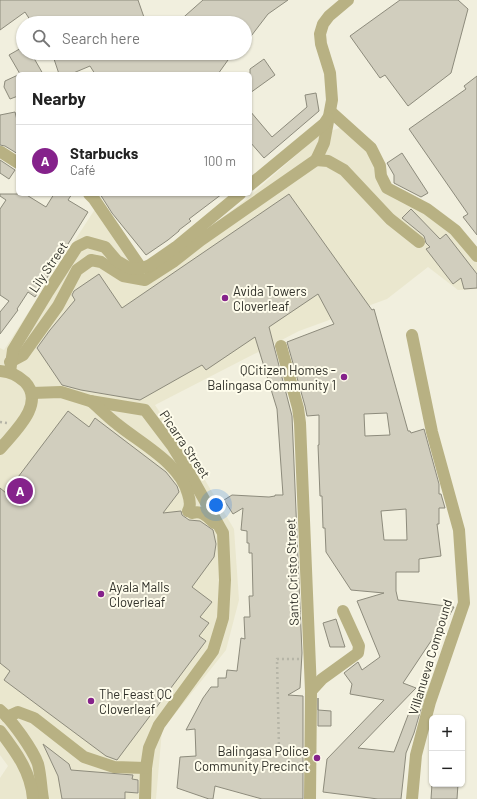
<!DOCTYPE html>
<html lang="en">
<head>
<meta charset="utf-8">
<style>
	:root { --surface:#fff; --page:#f2f2f2; --text:#222; --muted:#767676; --line:#e0e0e0; --accent:#85228b }
	body { margin:0; font-family:Barlow,sans-serif; background:var(--page); color:var(--text) }
	.controls { position:absolute; right:12px; bottom:12px; display:grid; overflow:hidden; border-radius:6px; box-shadow:0 1px 3px #0004 }
	.controls button { width:36px; height:36px; display:grid; place-items:center; padding:0; border:0; border-bottom:1px solid var(--line); background:var(--surface); color:var(--text); font:20px sans-serif }
	.you { position:absolute; left:216px; top:505px; width:14px; height:14px; margin:-10px; border:3px solid #fff; border-radius:50%; background:#1a73e8; box-shadow:0 0 0 6px #1a73e833 }
	.badge { display:grid; place-items:center; width:26px; height:26px; border-radius:50%; background:var(--accent); color:#fff; font-size:13px; font-weight:700 }
	.pin { position:absolute; translate:-50% -50%; border:2px solid #fff; box-shadow:0 1px 4px #0006 }
	.list { margin:0; padding:0; list-style:none }
	h2 { display:flex; justify-content:space-between; align-items:center; height:52px; margin:0; padding:0 16px; font-size:17px }
	h2 small { font-size:13px; font-weight:400; color:var(--muted) }
	.list li { display:grid; grid-template-columns:26px 1fr auto; gap:12px; align-items:center; box-sizing:border-box; height:72px; padding:0 16px; border-top:1px solid var(--line) }
	.list b { display:block; font-size:15px; white-space:nowrap }
	.list p { margin:0; font-size:13px; white-space:nowrap; color:var(--muted) }
	.list em { font-size:13px; font-style:normal; color:var(--muted) }
	.icon { flex:none; width:22px; height:22px; fill:none; stroke:currentColor; stroke-width:2; stroke-linecap:round; stroke-linejoin:round }
	.map { position:relative; flex:none; width:477px; height:799px; overflow:hidden }
	.search { position:absolute; background:var(--surface); box-shadow:0 1px 3px #0004; left:16px; top:16px; width:236px; height:44px; display:flex; align-items:center; gap:10px; box-sizing:border-box; padding:0 14px; border-radius:22px; color:var(--muted); font-size:15px }
	.panel { position:absolute; background:var(--surface); box-shadow:0 1px 3px #0004; left:16px; top:72px; width:236px; height:124px; border-radius:6px }
	.map>svg:first-child { display:block }
</style>
</head>
<body>
<div class="map">
<svg width="477" height="799" viewBox="0 0 477 799">
	<rect width="100%" height="100%" fill="#f1efde"/>
	<!-- built -->
	<path fill="#eae7ce" d="M342,127l31,27 4,22 78,60 22,25v28l-19,1 -30,-23 -41,32 -88,32 -144,74 44,65 35,59 5,71 -13,50 -64,80 -6,69h-156v-21l8,-12 -8,-11v-407l4,2 93,-144 46,69 30,-20 71,-54 74,-65z"/>
	<!-- building -->
	<g fill="#d1cebe" stroke="#8d8b7c" fill-rule="evenodd">
		<path d="M0,0h138l8,23h-114l-7,-11 -25,18z"/>
		<path d="M203,0h85l-20,14 -23,30v-21h-68z"/>
		<path d="M400,0h58l10,9 -17,64 -43,33 -23,-31 -5,3 -30,-42z"/>
		<path d="M23,47v6h8l12,21h-23l-11,-19z"/>
		<path d="M52,53h181l-15,21h-123l-5,-8 -19,8h-12z"/>
		<path d="M264,59l11,16 -25,18v-24z"/>
		<path d="M18,75v21l-8,3 -6,-12 1,-6z"/>
		<path d="M477,76v159l-14,-18 5,-3 -59,-85 57,-40 -2,-3z"/>
		<path d="M316,93l3,18 -55,47 -14,-16v-31l22,26 35,-30 -2,-12z"/>
		<path d="M15,112l3,12v30l-13,-8 -5,-1v-30z"/>
		<path d="M402,153l26,40 -7,4 -27,-14v-8l-7,-12z"/>
		<path d="M0,160l15,10 -6,9 -9,-6z"/>
		<path d="M0,194h25l21,13 8,-13h18l-4,6 20,12 -53,85 -7,-5 -11,17 1,1 -18,24v-22l9,-11 -9,-6v-86l6,-9 -6,-4z"/>
		<path d="M100,194h122l-33,25 2,2 -12,9v1l-11,9 -22,15 -34,-42z"/>
		<path d="M289,194l83,116 2,-1 34,122h2l1,2 13,-4 15,55v10h2l4,14h-6v16h-2l4,32 -22,3v13h-23v19l2,9 56,7 -13,24 -2,-2 -36,54 13,5 -58,60 36,4 24,-63 8,3 -12,41 -8,20 -5,46h-23l-55,-7 4,-33 57,-59 -34,-6 2,-10 -8,-11 14,-11 4,8 18,-13 -23,-56 27,-8 -33,-3 -25,-38 -1,-24h-2l-1,-32h-2l-2,-51h1v-30l-12,1 -2,-10 -18,-64 47,-18 -16,-30 -49,33 23,89 10,237 -2,35 -12,7 15,1v103h-41l-47,-13 -2,13h-4l-32,-11 3,-31 16,-1 -1,-27 -9,1 17,-32 8,-11h7v-9h8l1,-8 10,1 4,-33 4,1 -1,-22h6l-1,-21h4l-1,-43h-3v-10h-2v-12l-6,-1 2,-22 -10,6 -9,-14 8,-5 37,2 6,-1v-1h8l-6,-86 -22,-72 -49,33 -4,-5 -62,35 -59,-10 -19,-5 -25,-37 13,-18 25,-30 -3,-5 2,-4 25,-17 23,34zM387,413l3,22 -25,1 -1,-22zM406,509l1,31h-23l-3,-29z"/>
		<path d="M411,209l29,30 6,-5 31,40v14l-13,1 -3,-11 -8,6 -27,-35 4,-2 -4,-4 -2,-7 -22,-18z"/>
		<path d="M68,411l21,16 6,-9 71,54 11,14 2,6 -16,21 18,-2 1,4 7,5 11,1 13,9 3,14 -2,13 -22,30 20,15 -12,15 9,6 -10,13 7,5 -89,119 -11,-4 -102,-76 6,-9 -10,-8v-175l6,5z"/>
		<path d="M336,619l9,28h-15l-7,-24z"/>
		<path d="M318,698v12l13,1v15h-13z"/>
		<path d="M43,744l26,20 2,6 62,5 -1,4 6,1v13l-13,-1v7h-63l-4,-23z"/>
		<path d="M432,784h26l-1,15h-26z"/>
	</g>
	<g fill="none" stroke-linecap="round" stroke-linejoin="round">
		<!-- path -->
		<g stroke="#b6b5a7" stroke-width="2.5" stroke-dasharray="2 3" stroke-linecap="butt">
			<path d="M0,422l7,1"/>
			<path d="M279,749l-2,-90h22"/>
			<path d="M227,752l73,-3"/>
		</g>
		<!-- minor -->
		<g stroke="#b8b183" stroke-width="12">
			<path d="M348,0l-19,16 -6,8 -3,10 1,10 9,29 2,27 -8,43 -8,17 12,1 16,9 46,49 29,23"/>
			<path d="M331,112l40,36 9,18 1,10 6,12 40,21 28,21 22,26"/>
			<path d="M1,152l17,11"/>
			<path d="M250,185l74,-61 4,-6"/>
			<path d="M89,194l5,5 47,69"/>
			<path d="M412,335l20,97 27,98 5,73 -34,99 -14,53 -4,44"/>
			<path d="M281,346l17,62 2,15 11,268 -1,108"/>
			<path d="M10,362l13,-7 35,-49 19,-36 14,-10 10,2 22,14 22,4 28,-18 28,-22 115,-80"/>
			<path d="M0,371c11,1 17,4 25,11 21,22 -11,50 -25,67"/>
			<path d="M10,372l3,-22 35,-58 29,-45 10,-5 18,5 12,14 12,7 11,1 10,-4 26,-18 64,-53"/>
			<path d="M32,393l29,-1 29,9 55,9 28,37 18,29 32,57 2,47 -2,38 -10,33 -54,74 -10,23 -3,20 -1,31"/>
			<path d="M91,401c9,8 17,16 26,23 23,19 63,39 71,70 2,6 3,12 0,17"/>
			<path d="M192,513c10,-3 15,3 22,10"/>
			<path d="M311,691l11,-12 36,-26 1,-7 -16,-35"/>
			<path d="M0,710c12,10 33,40 38,54 3,12 3,24 5,35"/>
			<path d="M7,717l11,-5 16,6 50,39 30,10 32,1"/>
			<path d="M0,731c16,21 31,41 33,68"/>
		</g>
	</g>
	<!-- markers -->
	<g fill="#85228b" stroke="#fefceb" stroke-width="1.5">
		<circle cx="225" cy="298" r="4"/>
		<circle cx="344" cy="377" r="4"/>
		<circle cx="101" cy="594" r="4"/>
		<circle cx="91" cy="701" r="4"/>
		<circle cx="317" cy="758" r="4"/>
	</g>
	<g text-anchor="middle" stroke-width="4" stroke-linejoin="round" paint-order="stroke">
		<!-- street labels -->
		<g font-size="13" fill="#32322b" stroke="#fefceb">
			<text transform="translate(48 267) rotate(-56)" y="5">Lily Street</text>
			<text transform="translate(185 444) rotate(56)" y="5">Picarra Street</text>
			<text transform="translate(292 572) rotate(-92)" y="5">Santo Cristo Street</text>
			<text transform="translate(430 657) rotate(-73)" y="5">Villanueva Compound</text>
		</g>
		<!-- poi labels -->
		<g font-size="13" fill="#32322b" stroke="#fefceb" text-anchor="start">
			<text x="233" y="296">Avida Towers<tspan x="233" dy="15">Cloverleaf</tspan></text>
			<text x="336" y="375" text-anchor="end">QCitizen Homes -<tspan x="336" dy="15">Balingasa Community 1</tspan></text>
			<text x="109" y="592">Ayala Malls<tspan x="109" dy="15">Cloverleaf</tspan></text>
			<text x="99" y="699">The Feast QC<tspan x="99" dy="15">Cloverleaf</tspan></text>
			<text x="309" y="756" text-anchor="end">Balingasa Police<tspan x="309" dy="15">Community Precinct</tspan></text>
		</g>
	</g>
</svg>
<div class="controls">
<button>+</button>
<button>−</button>
</div>
<div class="you"></div>
<div class="pin badge" style="left:20px;top:491px">A</div>
<div class="search"><svg class="icon" aria-label="search" viewBox="0 0 24 24"><circle cx="10" cy="10" r="6"/><path d="M15 15l6 6"/></svg>Search here</div>
<section class="panel">
<h2>Nearby<small></small></h2>
<ul class="list">
<li><span class="badge">A</span><div><b>Starbucks</b><p>Café</p></div><em>100 m</em></li>
</ul>
</section>
</div>
</body>
</html>
